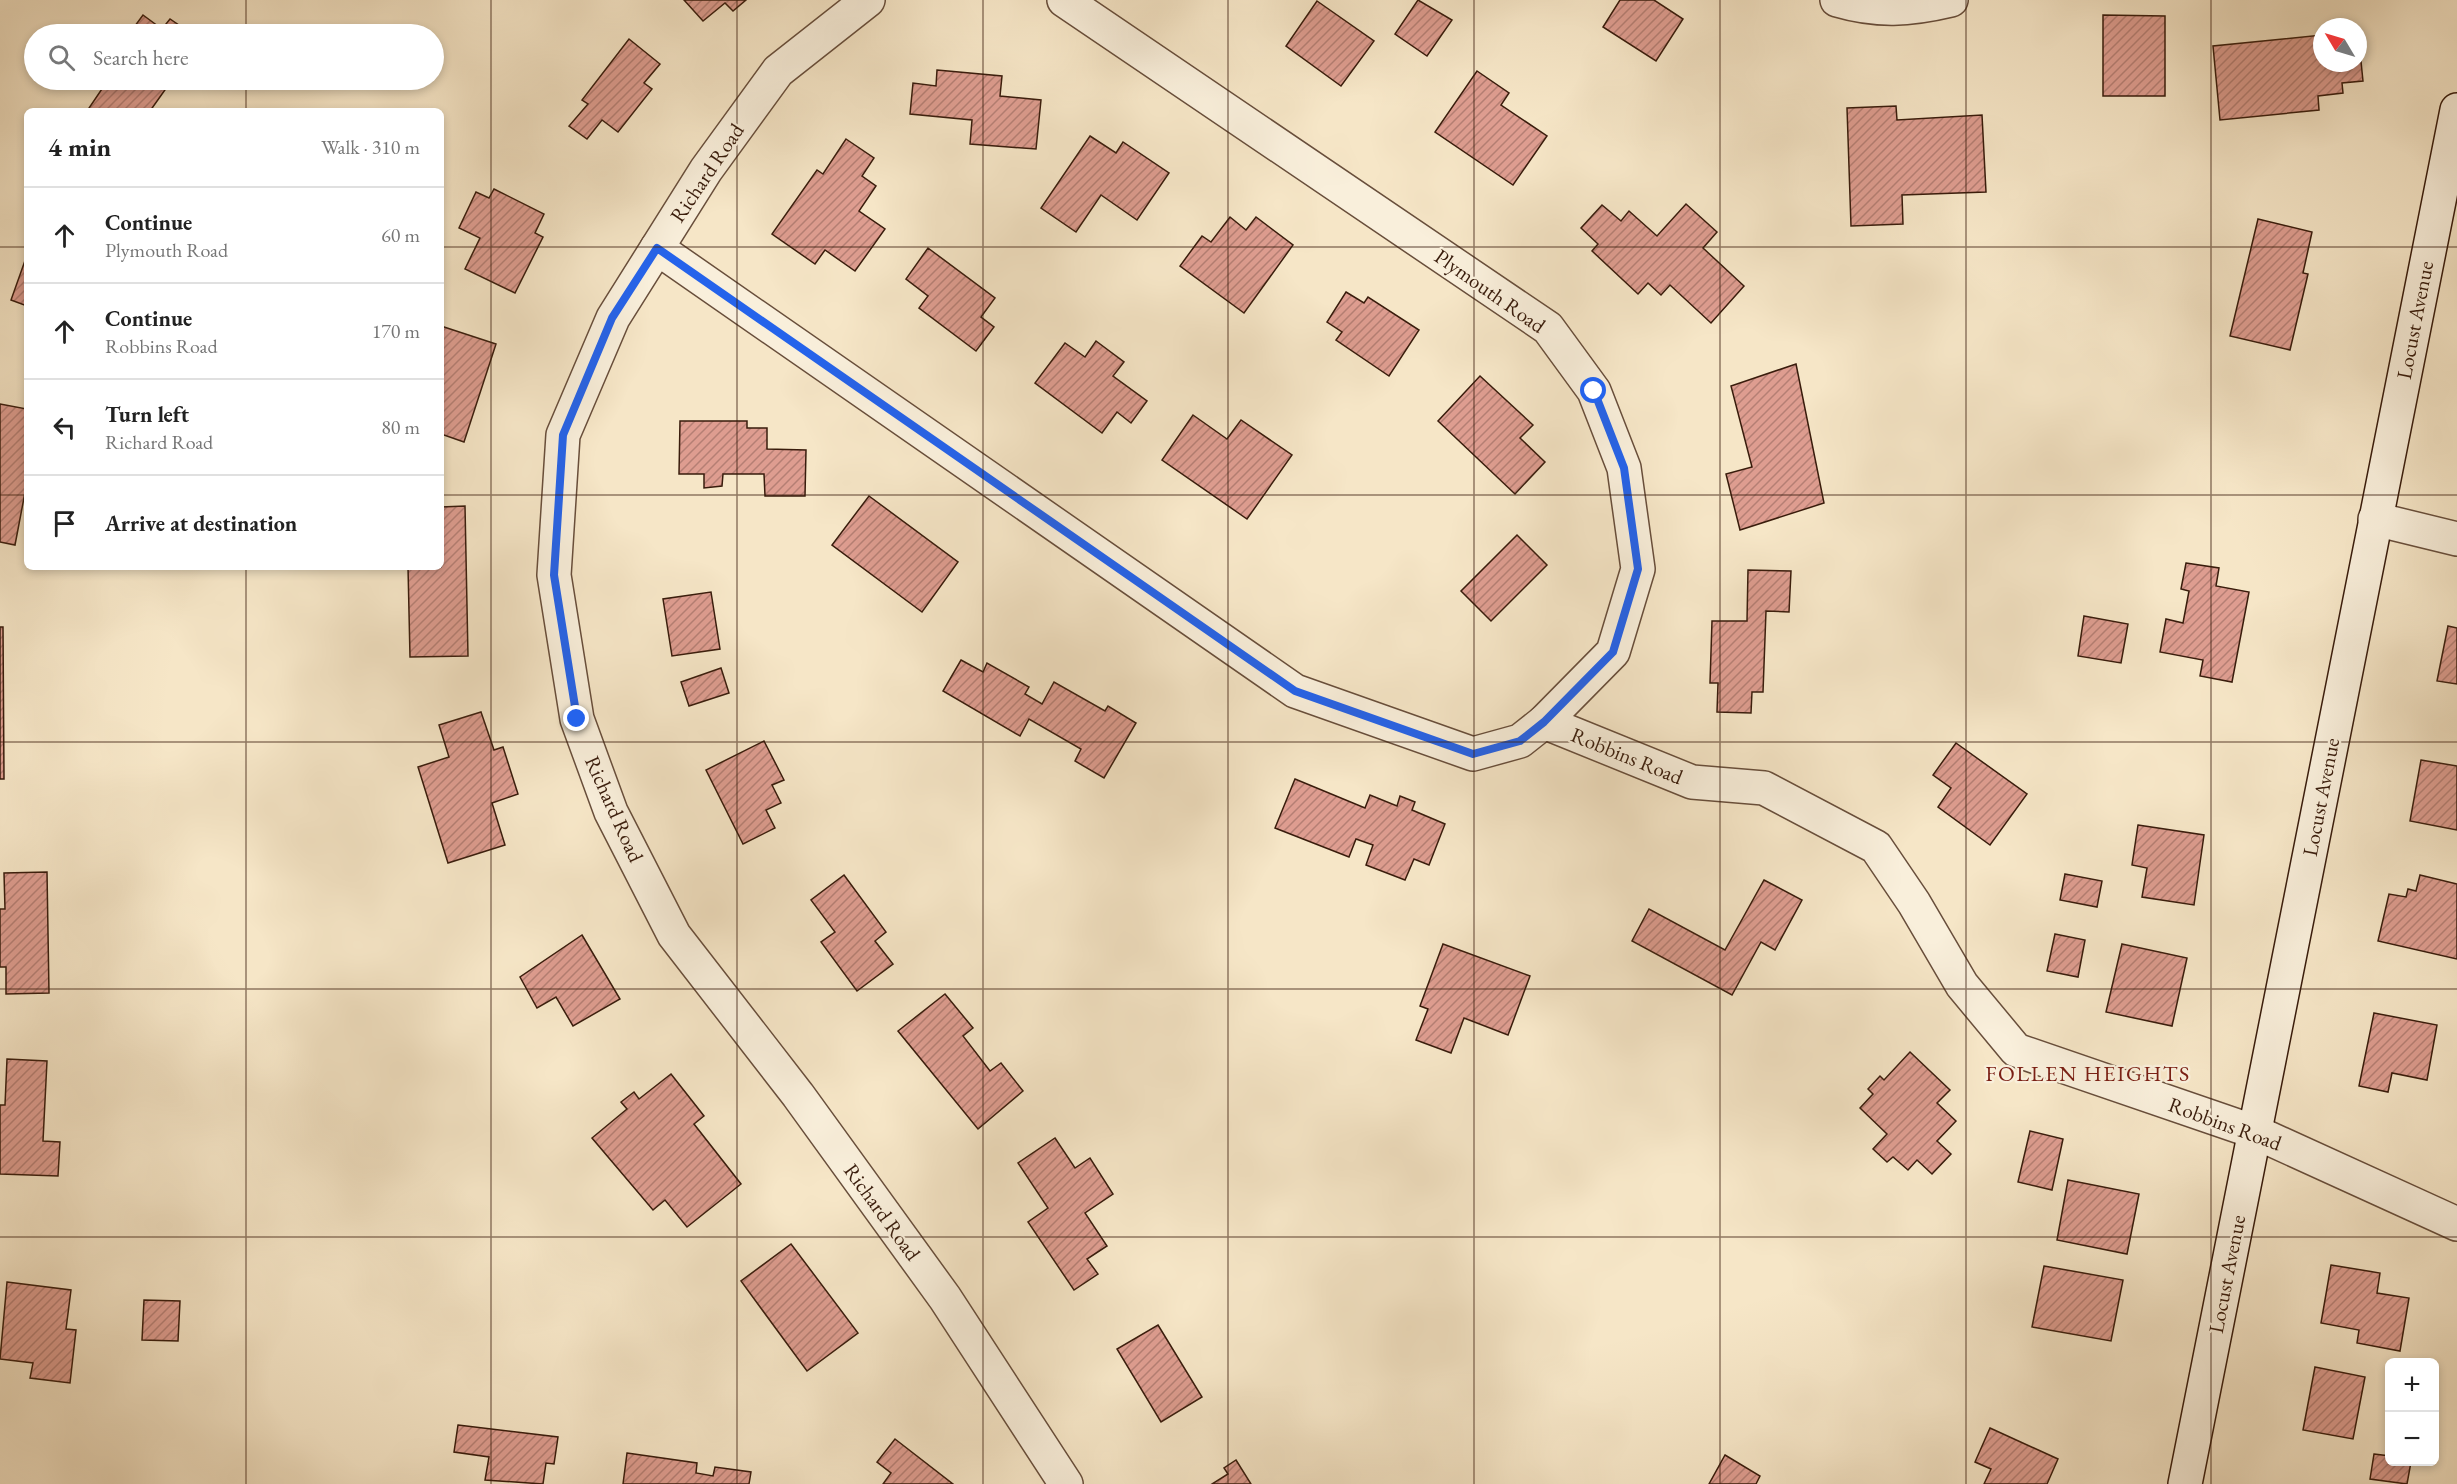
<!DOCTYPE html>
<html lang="en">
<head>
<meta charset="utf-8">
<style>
	:root { --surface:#fff; --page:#f2f2f2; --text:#222; --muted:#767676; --line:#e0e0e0 }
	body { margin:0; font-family:"EB Garamond",serif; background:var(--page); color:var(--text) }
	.controls { position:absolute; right:18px; bottom:18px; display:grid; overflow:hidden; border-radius:9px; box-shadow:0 3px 9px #0003 }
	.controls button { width:54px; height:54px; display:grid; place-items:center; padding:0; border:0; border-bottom:2px solid var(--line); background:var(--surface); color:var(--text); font:30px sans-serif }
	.compass { position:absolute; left:2313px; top:18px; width:54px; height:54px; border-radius:50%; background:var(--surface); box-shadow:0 3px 9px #0003; rotate:308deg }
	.stop { position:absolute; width:18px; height:18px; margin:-14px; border:4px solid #2563eb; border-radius:50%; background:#fff }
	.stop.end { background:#2563eb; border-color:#fff; box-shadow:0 2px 6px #0008 }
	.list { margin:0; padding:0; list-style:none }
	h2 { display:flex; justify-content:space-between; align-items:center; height:78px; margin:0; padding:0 24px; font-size:26px }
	h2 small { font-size:20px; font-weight:400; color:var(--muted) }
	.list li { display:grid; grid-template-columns:39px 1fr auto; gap:18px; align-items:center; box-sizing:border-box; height:96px; padding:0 24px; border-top:2px solid var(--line) }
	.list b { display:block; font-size:22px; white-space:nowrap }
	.list p { margin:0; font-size:20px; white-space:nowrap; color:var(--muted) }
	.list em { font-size:20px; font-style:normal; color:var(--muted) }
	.icon { flex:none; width:33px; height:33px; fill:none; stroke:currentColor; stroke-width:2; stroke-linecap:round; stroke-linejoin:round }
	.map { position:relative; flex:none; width:2457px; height:1484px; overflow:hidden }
	.search { position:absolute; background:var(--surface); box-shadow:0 3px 9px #0003; left:24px; top:24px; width:420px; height:66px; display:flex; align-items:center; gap:15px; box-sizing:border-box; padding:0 21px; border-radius:33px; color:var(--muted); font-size:22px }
	.panel { position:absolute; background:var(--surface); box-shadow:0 3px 9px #0003; left:24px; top:108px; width:420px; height:462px; border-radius:9px }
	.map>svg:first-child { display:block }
</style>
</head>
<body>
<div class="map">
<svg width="2457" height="1484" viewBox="0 0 2457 1484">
	<defs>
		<pattern id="building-hatch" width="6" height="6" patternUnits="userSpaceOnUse" patternTransform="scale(1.5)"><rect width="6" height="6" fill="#de9d90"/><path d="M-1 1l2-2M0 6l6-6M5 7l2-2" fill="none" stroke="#b57f74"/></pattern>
	</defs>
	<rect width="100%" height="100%" fill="#f6e6c7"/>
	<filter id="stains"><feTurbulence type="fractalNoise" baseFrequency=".00333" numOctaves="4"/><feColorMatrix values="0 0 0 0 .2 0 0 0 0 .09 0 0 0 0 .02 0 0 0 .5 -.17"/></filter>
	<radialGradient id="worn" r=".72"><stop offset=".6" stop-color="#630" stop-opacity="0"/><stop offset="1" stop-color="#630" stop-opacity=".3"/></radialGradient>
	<!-- building -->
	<g fill="url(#building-hatch)" stroke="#391c0c" stroke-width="1.5">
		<path d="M684,0h62l-13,11 -8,-8 -22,18z"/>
		<path d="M1418,0l34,20 -25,36 -32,-22z"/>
		<path d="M1620,0h34l29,19 -27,42 -53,-34z"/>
		<path d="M1317,1l57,40 -33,45 -55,-40z"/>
		<path d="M143,15l19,14 8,-10 22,15h-63z"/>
		<path d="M2103,15l62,1v80h-62z"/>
		<path d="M2358,32l5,49 -21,2 1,10 -25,3 1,14 -99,10 -7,-74 109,-11v28h36z"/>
		<path d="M629,39l31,25 -16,19 8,6 -34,43 -16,-12 -15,19 -18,-13 19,-22 -6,-4z"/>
		<path d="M937,70l65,6 -2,20 41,4 -5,49 -66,-5 2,-24 -62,-6 3,-31 23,3z"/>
		<path d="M1477,71l32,22 -8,12 46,31 -34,49 -78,-53z"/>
		<path d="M108,80h64l-22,31h-57l-4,-3z"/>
		<path d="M1896,106l1,14 85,-5 4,77 -84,3 1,29 -52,2 -4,-118z"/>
		<path d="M1090,136l26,17 7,-11 46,31 -32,47 -36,-25 -25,37 -35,-24z"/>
		<path d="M846,139l28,19 -12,18 14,10 -17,25 26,18 -30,42 -30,-21 -10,14 -43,-30 45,-64 6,4z"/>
		<path d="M494,189l50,25 -9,19 8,4 -28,56 -50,-24 15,-31 -21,-10 17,-36 13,6z"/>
		<path d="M1686,204l31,28 -14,16 41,38 -33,37 -41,-38 -9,10 -13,-12 -10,11 -46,-43 6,-7 -17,-16 21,-23 19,16 8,-10 28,25z"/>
		<path d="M1230,217l16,13 10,-13 37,28 -49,68 -64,-47 22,-30 9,6z"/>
		<path d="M2258,219l54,13 -9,41 5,1 -18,76 -60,-14z"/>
		<path d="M928,248l67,50 -14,19 13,10 -18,24 -57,-43 9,-12 -22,-17z"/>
		<path d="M27,255v51l-16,-6z"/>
		<path d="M1346,292l18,11 4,-6 51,33 -30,46 -53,-36 6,-8 -15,-10z"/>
		<path d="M441,326l55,18 -32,98 -23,-8z"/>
		<path d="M1096,341l28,21 -11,14 34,25 -16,22 -14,-11 -15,21 -67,-50 30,-40 20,14z"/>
		<path d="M1796,364l28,139 -84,27 -14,-56 26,-7 -21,-81z"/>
		<path d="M1480,376l53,49 -13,13 25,24 -30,32 -77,-73z"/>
		<path d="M0,404l27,5v73l-12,63 -15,-3z"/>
		<path d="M1193,415l34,24 14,-19 51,35 -45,64 -85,-59z"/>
		<path d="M680,421h67v7h20v21l39,1 -1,46h-40l-1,-22h-41l-1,12 -18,2v-14h-25z"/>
		<path d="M869,496l89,66 -36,50 -90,-67z"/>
		<path d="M465,506l3,150 -58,1 -2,-90h33v-60z"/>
		<path d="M1517,535l30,30 -56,56 -30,-30z"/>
		<path d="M2186,563l33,5 -3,18 33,6 -17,90 -32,-6 3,-16 -43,-8 6,-33 17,4 6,-32 -8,-2z"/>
		<path d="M1748,570l43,1 -2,41 -23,-1 -3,81h-11l-1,21 -34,-1 1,-29h-8l2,-62h35z"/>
		<path d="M711,592l9,57 -48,7 -9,-57z"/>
		<path d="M2084,616l44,8 -7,39 -43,-7z"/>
		<path d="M2448,626l9,2v56l-20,-3z"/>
		<path d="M0,627h3l1,152h-4z"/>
		<path d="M961,660l22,12 4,-9 42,24 -4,7 17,10 12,-22 51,29 3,-5 28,17 -32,55 -29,-17 6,-12 -52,-30 -9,17 -77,-45z"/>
		<path d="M721,668l8,25 -40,13 -8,-24z"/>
		<path d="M481,712l13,38 9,-3 15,47 -26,9 13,42 -57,18 -30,-96 31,-10 -10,-32z"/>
		<path d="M764,741l20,39 -12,5 9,18 -15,7 9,18 -32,16 -37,-74z"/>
		<path d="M1956,743l71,51 -37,51 -52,-38 13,-19 -18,-13z"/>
		<path d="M2421,760l36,6v64l-47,-9z"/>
		<path d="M1295,779l70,29 5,-13 27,11 3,-10 15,6 -3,8 33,14 -16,41 -15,-6 -9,21 -39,-15 7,-20 -17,-6 -7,18 -74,-29z"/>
		<path d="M2138,825l66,10 -10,70 -52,-8 5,-29 -15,-3z"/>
		<path d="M47,872l2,121 -43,1v-27h-6v-58h5l-1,-36z"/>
		<path d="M2065,874l37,7 -5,26 -37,-7z"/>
		<path d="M844,875l42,57 -11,9 18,23 -36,27 -36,-49 14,-10 -24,-32z"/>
		<path d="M2420,875l37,9v75l-79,-18 11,-47 17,3 2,-8 8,2z"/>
		<path d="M1764,880l38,20 -27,50 -14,-8 -29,53 -100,-54 17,-32 76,41z"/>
		<path d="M2055,934l30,6 -7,37 -31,-6z"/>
		<path d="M582,935l38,64 -47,27 -17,-29 -19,11 -17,-31z"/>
		<path d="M1443,944l87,32 -22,59 -44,-17 -13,35 -35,-13 12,-31 -8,-3z"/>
		<path d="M2122,944l65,14 -15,68 -66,-14z"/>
		<path d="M945,994l28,34 -10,8 27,35 11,-8 22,28 -45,38 -80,-98z"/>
		<path d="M2374,1013l63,12 -10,55 -35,-7 -4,19 -29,-6z"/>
		<path d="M1910,1052l40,38 -13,13 19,18 -19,20 14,13 -19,20 -15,-14 -9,10 -15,-13 -6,5 -14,-13 14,-15 -27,-26 13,-14 -5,-5 12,-13 4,4z"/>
		<path d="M7,1059l40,2 -4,80 17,1 -2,34 -58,-2v-69h5z"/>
		<path d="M671,1074l33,42 -10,8 47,60 -54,43 -22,-27 -12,10 -61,-72 35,-29 -6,-7 13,-10 5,7z"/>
		<path d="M2030,1131l33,8 -11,51 -34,-8z"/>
		<path d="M1055,1138l20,30 15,-10 23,36 -28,19 22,33 -20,13 11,15 -24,16 -46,-68 20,-14 -30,-45z"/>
		<path d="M2068,1180l71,14 -12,60 -70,-14z"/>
		<path d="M791,1244l67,89 -51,38 -66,-90z"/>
		<path d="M2331,1265l49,8 -3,20 32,5 -9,53 -43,-8 2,-13 -38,-7z"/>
		<path d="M2044,1266l79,14 -12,61 -79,-14z"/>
		<path d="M7,1282l64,8 -5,39 10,1 -6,53 -40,-5 3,-15 -33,-4z"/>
		<path d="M144,1300l36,1 -2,40 -36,-1z"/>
		<path d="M1158,1325l44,72 -41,25 -44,-73z"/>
		<path d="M2315,1367l50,10 -12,62 -50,-9z"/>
		<path d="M458,1425l100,12 -4,27 -8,-1 -3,21 -58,-4 4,-23 -35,-5z"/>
		<path d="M1990,1428l68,31 -11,25h-63l7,-15 -16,-7z"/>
		<path d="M895,1439l58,45h-70l8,-11 -14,-11z"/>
		<path d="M627,1453l70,10 -1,10 17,3 2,-9 36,5 -2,12h-126z"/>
		<path d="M2374,1454l16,2v6h21l-4,22 -37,-5z"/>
		<path d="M1725,1455l35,21 -4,8h-47z"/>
		<path d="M1236,1460l15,24h-39l16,-10 -4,-6z"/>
	</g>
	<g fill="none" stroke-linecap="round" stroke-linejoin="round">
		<defs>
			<g id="street">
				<path d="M868,0l-90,71 -72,99 -93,148 -50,117 -9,140 23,144 34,93 63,123 124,160 147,203 121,186"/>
				<path d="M1064,0l484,328 46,63 30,77 14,101 -25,83 -69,70"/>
				<path d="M1837,0c41,12 72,10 114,0"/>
				<path d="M657,248l638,443 178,63 47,-13 24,-19 148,60 72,6 112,59 38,56 48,82 54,65 239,82 202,92"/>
				<path d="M2375,519l82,20"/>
			</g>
			<path id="secondary" d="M2185,1484l272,-1374"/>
		</defs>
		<!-- street casing -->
		<use href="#street" stroke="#684e3b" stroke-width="36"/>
		<!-- secondary casing -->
		<use href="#secondary" stroke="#391c0c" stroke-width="36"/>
		<!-- street -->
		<use href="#street" stroke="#f9efdb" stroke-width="33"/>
		<!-- secondary -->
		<use href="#secondary" stroke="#f9efdb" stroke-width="33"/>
	</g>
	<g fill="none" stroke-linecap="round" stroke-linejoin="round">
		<!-- route -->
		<path stroke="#2563eb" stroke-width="8" d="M577,719l-23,-144 9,-140 49,-117 45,-70 638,443 178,63 47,-13 24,-19 69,-70 25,-83 -14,-101 -30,-77"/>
	</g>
	<!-- grid -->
	<path fill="none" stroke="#391c0c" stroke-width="1.5" stroke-opacity="0.55" d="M246,0v34M491,0v1484M737,0v1484M983,0v1484M1228,0v1484M1474,0v1484M1720,0v1484M1966,0v1484M2211,0v1484M246,80v31M0,247h27M441,247h2016M0,495h27M441,495h2016M246,567v917M0,742h2457M0,989h2457M0,1237h2457"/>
	<g text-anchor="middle" stroke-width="4.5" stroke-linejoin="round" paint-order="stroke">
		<!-- street labels -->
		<g font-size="21" fill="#391c0c" stroke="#f9efdb">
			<text transform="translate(707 173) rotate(-56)" y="7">Richard Road</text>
			<text transform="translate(1490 291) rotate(35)" y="7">Plymouth Road</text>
			<text transform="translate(2415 320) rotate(-79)" y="7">Locust Avenue</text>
			<text transform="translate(1627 756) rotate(22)" y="7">Robbins Road</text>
			<text transform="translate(2321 797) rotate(-79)" y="7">Locust Avenue</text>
			<text transform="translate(614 809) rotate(66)" y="7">Richard Road</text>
			<text transform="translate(2225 1124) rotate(20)" y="7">Robbins Road</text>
			<text transform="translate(882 1212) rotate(54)" y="7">Richard Road</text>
			<text transform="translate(2227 1274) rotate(-79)" y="7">Locust Avenue</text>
		</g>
		<!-- neighbourhood labels -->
		<g font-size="22" letter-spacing="1.5" fill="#7a1f14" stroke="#f9efdb">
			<text x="2088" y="1081">FOLLEN HEIGHTS</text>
		</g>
	</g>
	<rect width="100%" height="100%" filter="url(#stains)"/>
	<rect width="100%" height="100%" fill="url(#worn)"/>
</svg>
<div class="controls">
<button>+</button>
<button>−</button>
</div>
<svg class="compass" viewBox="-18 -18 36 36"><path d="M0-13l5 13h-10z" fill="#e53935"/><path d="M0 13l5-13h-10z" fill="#767676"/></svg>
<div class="stop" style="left:1594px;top:391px"></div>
<div class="stop end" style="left:577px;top:719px"></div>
<div class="search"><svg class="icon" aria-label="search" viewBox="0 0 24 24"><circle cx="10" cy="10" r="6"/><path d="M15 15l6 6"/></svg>Search here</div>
<section class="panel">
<h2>4 min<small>Walk · 310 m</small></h2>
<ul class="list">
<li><svg class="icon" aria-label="ahead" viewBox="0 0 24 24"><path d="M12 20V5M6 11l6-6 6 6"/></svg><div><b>Continue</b><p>Plymouth Road</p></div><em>60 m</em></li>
<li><svg class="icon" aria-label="ahead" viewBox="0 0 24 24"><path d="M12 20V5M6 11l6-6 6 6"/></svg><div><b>Continue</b><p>Robbins Road</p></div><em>170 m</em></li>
<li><svg class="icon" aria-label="left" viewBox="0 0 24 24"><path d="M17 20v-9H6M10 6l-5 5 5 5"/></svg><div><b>Turn left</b><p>Richard Road</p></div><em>80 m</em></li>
<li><svg class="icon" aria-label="arrive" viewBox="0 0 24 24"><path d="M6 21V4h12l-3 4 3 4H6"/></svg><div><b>Arrive at destination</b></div></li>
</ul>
</section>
</div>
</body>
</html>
